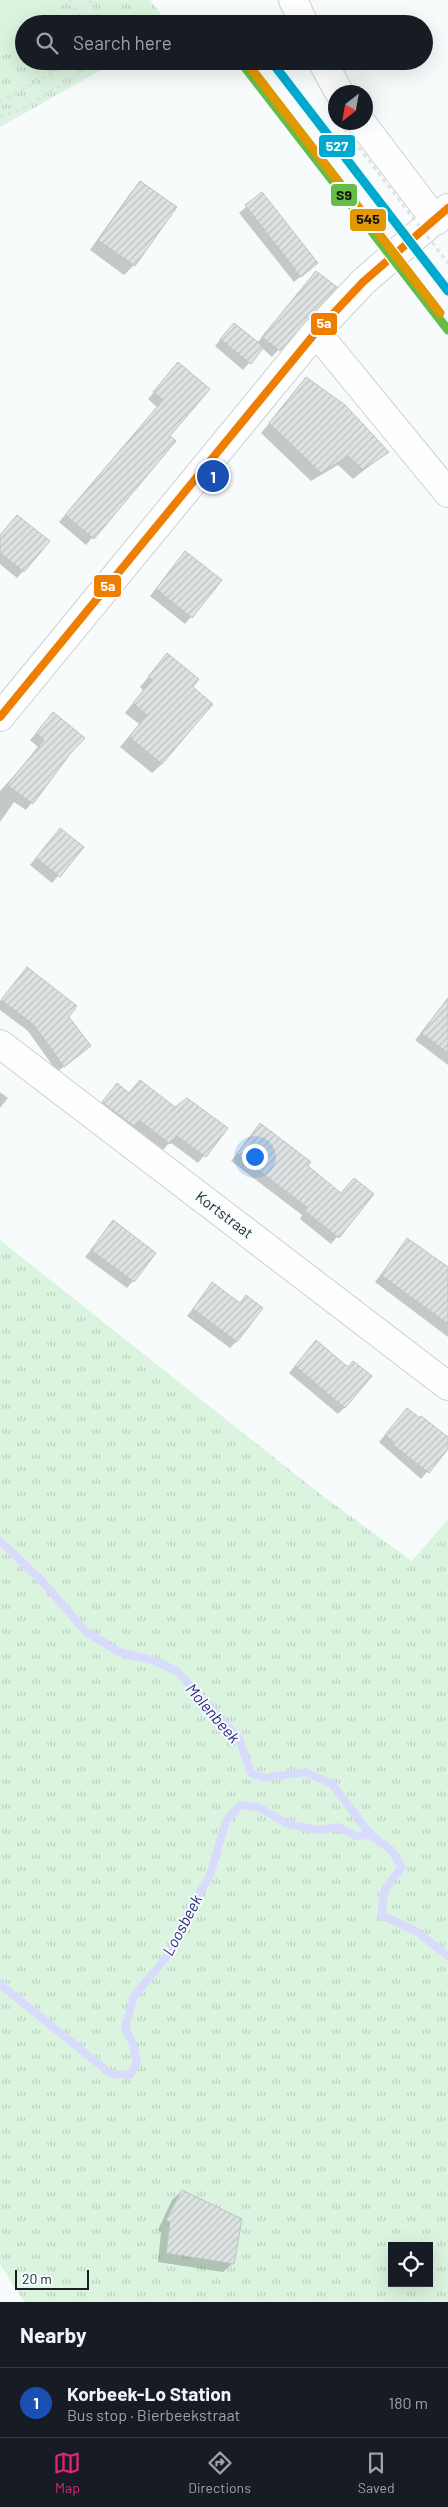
<!DOCTYPE html>
<html lang="en">
<head>
<meta charset="utf-8">
<style>
	:root { --surface:#171b24; --page:#20242c; --text:#f1f3f6; --muted:#9ea1a6; --line:#363941; --accent:#db2777 }
	body { margin:0; font-family:Barlow,sans-serif; background:var(--page); color:var(--text) }
	.controls { position:absolute; right:15px; bottom:15px; display:grid; overflow:hidden; border-radius:0px; box-shadow:0 5px 20px #0002 }
	.controls button { width:45px; height:45px; display:grid; place-items:center; padding:0; border:0; border-bottom:1px solid var(--line); background:var(--surface); color:var(--text); font:25px sans-serif }
	.compass { position:absolute; left:328px; top:85px; width:45px; height:45px; border-radius:50%; background:var(--surface); box-shadow:0 5px 20px #0002; rotate:211deg }
	.scale { position:absolute; left:15px; bottom:12px; width:74px; box-sizing:border-box; padding-left:5px; border:2px solid #181f20; border-top:0; font-size:14px; line-height:18px; white-space:nowrap; color:#181f20; -webkit-text-stroke:4px #f5fcfe; paint-order:stroke }
	.you { position:absolute; left:254px; top:1156px; width:18px; height:18px; margin:-12px; border:4px solid #fff; border-radius:50%; background:#1a73e8; box-shadow:0 0 0 8px #1a73e833 }
	.badge { display:grid; place-items:center; width:32px; height:32px; border-radius:50%; background:var(--accent); color:#fff; font-size:16px; font-weight:700 }
	.pin { position:absolute; translate:-50% -50%; border:2px solid #fff; box-shadow:0 1px 5px #0006 }
	.list { margin:0; padding:0; list-style:none }
	h2 { display:flex; justify-content:space-between; align-items:center; height:65px; margin:0; padding:0 20px; font-size:21px }
	h2 small { font-size:16px; font-weight:400; color:var(--muted) }
	.list li { display:grid; grid-template-columns:32px 1fr auto; gap:15px; align-items:center; box-sizing:border-box; height:70px; padding:0 20px; border-top:1px solid var(--line) }
	.list b { display:block; font-size:19px; white-space:nowrap }
	.list p { margin:0; font-size:16px; white-space:nowrap; color:var(--muted) }
	.list em { font-size:16px; font-style:normal; color:var(--muted) }
	.icon { flex:none; width:28px; height:28px; fill:none; stroke:currentColor; stroke-width:2; stroke-linecap:round; stroke-linejoin:round }
	.map { position:relative; flex:none; width:448px; height:2302px; overflow:hidden }
	.search { position:absolute; background:var(--surface); box-shadow:0 5px 20px #0002; left:15px; right:15px; top:15px; height:55px; display:flex; align-items:center; gap:12px; box-sizing:border-box; padding:0 18px; border-radius:28px; color:var(--muted); font-size:19px }
	.sheet { height:135px; background:var(--surface) }
	nav { display:flex; justify-content:space-around; align-items:center; box-sizing:border-box; height:70px; border-top:1px solid var(--line); background:var(--surface); font-size:14px; color:var(--muted) }
	nav a { display:grid; justify-items:center; gap:2px }
	nav .on { color:var(--accent) }
	.map>svg:first-child { display:block }
</style>
</head>
<body>
<div class="map">
<svg width="448" height="2302" viewBox="0 0 448 2302">
	<defs>
		<pattern id="park-tufts" width="24" height="20" patternUnits="userSpaceOnUse" patternTransform="scale(1.25)"><rect width="24" height="20" fill="#daf4df"/><path d="M3 7l-1-3M5 7V3M7 7l1-3M15 17l-1-3M17 17v-4M19 17l1-3" fill="none" stroke="#bad1bf"/></pattern>
		<pattern id="building-hatch" width="6" height="6" patternUnits="userSpaceOnUse" patternTransform="scale(1.25)"><rect width="6" height="6" fill="#dde2e2"/><path d="M-1 1l2-2M0 6l6-6M5 7l2-2" fill="none" stroke="#bdc1c2"/></pattern>
	</defs>
	<rect width="100%" height="100%" fill="#f7fbfc"/>
	<!-- park -->
	<g fill="url(#park-tufts)" fill-rule="evenodd">
		<path d="M0,0h150l18,24h-144v37h93l-117,66z"/>
		<path d="M0,1240l320,254 92,67 36,-42v783h-424l-24,-38zM392,2246h37v37h-37z"/>
	</g>
	<!-- pitch -->
	<path fill="#daf4df" d="M0,0h42l14,22 -32,2v18l-24,15z"/>
	<!-- shadow -->
	<g fill="#0003">
		<path d="M140,183l35,24 -41,58 -10,10 -34,-25 41,-58z"/>
		<path d="M262,194l48,75 -16,13 -55,-69z"/>
		<path d="M316,272l19,15 -63,70 -10,-9 -19,22 -28,-24 12,-15 30,12z"/>
		<path d="M172,371l-4,66 7,5 -89,103 -27,-23 98,-115 -9,-8z"/>
		<path d="M307,378l80,74 -34,27 -15,-14 -27,16 -50,-48z"/>
		<path d="M0,536l23,35 -6,7 -17,-14z"/>
		<path d="M179,559l12,58 -6,7 -35,-28z"/>
		<path d="M167,655l24,32 -29,77 -10,9 -32,-26 19,-23 -14,-11 18,-23 -3,-3z"/>
		<path d="M53,714l16,39 -43,57 -12,-8 -14,20v-31l39,-43 -9,-8z"/>
		<path d="M54,836l28,12 -30,35 -22,-18z"/>
		<path d="M27,968l63,78 -33,26 -29,-41 -28,-21v-9z"/>
		<path d="M439,1011l9,7v47l-33,-25z"/>
		<path d="M0,1092l8,6 -8,10z"/>
		<path d="M110,1092l19,2 46,14 51,20 -28,35 -28,-21 -7,8 -30,-22 -6,5 -31,-24z"/>
		<path d="M260,1125l80,69h33l-42,50 -31,-25 2,-4 -71,-54z"/>
		<path d="M113,1222l20,59 -6,7 -42,-31z"/>
		<path d="M408,1240l40,48v49l-73,-55z"/>
		<path d="M212,1284l27,19 7,-6 -9,44 -7,7 -43,-32z"/>
		<path d="M310,1348l35,59 -7,7 -49,-41z"/>
		<path d="M407,1409l41,30v8l-27,32 -42,-37z"/>
		<path d="M182,2191l51,72 -10,9 -65,-10 3,-30 -3,-2 14,-30z"/>
	</g>
	<g fill="none" stroke-linecap="round" stroke-linejoin="round">
		<!-- stream -->
		<g stroke="#d8dbfb" stroke-width="8">
			<path d="M0,1541l44,42 41,48 34,21 36,9 22,10 62,67 12,35 14,5 40,-6 27,12 39,51 20,15 11,17 -17,22 -4,26 35,16 32,25"/>
			<path d="M0,1984l111,90 19,1 7,-12 -4,-19 -8,-16 9,-32 40,-48 14,-35 22,-38 16,-54 14,-16 18,2 30,17 30,6 20,-3 18,9 15,-1"/>
		</g>
	</g>
	<!-- building -->
	<g fill="url(#building-hatch)" stroke="#bec3c3">
		<path d="M140,181l37,26 -42,59 -37,-26z"/>
		<path d="M262,192l56,71 -17,14 -56,-72z"/>
		<path d="M316,271l21,16 -57,64 -18,-14z"/>
		<path d="M234,323l30,24 -13,17 -31,-25z"/>
		<path d="M178,362l32,27 -40,47 6,5 -82,98 -29,-24 98,-115 -10,-8z"/>
		<path d="M306,377l39,28 44,47 -26,18 -15,-14 -27,17 -52,-50z"/>
		<path d="M17,515l33,26 -26,31 -24,-19v-18z"/>
		<path d="M185,551l37,29 -30,38 -36,-29z"/>
		<path d="M167,653l32,26 -6,8 20,17 -51,60 -33,-27 18,-22 -14,-12 19,-23 -4,-3z"/>
		<path d="M53,712l32,26 -15,16 -37,50 -26,-19 37,-45 -8,-7z"/>
		<path d="M60,828l24,19 -24,30 -24,-19z"/>
		<path d="M27,967l50,39 -8,11 22,29 -27,21 -30,-42 -33,-25z"/>
		<path d="M448,998v55l-27,-20z"/>
		<path d="M140,1080l35,27 12,-9 41,30 -22,29 -29,-21 -7,8 -30,-23 -5,6 -33,-25 15,-19 12,10z"/>
		<path d="M260,1123l51,39 -3,4 33,27 13,-15 20,16 -35,44 -34,-27 3,-3 -71,-54z"/>
		<path d="M113,1220l43,33 -22,29 -43,-32z"/>
		<path d="M407,1238l41,29v57l-67,-49z"/>
		<path d="M212,1282l28,21 6,-8 17,13 -26,34 -44,-33z"/>
		<path d="M316,1340l32,27 5,-6 19,15 -27,32 -50,-42z"/>
		<path d="M407,1408l13,10 1,-2 27,21v12l-19,24 -36,-28 2,-2 -10,-8z"/>
		<path d="M182,2190l60,29 -8,45 -68,-11 4,-31 -4,-2z"/>
	</g>
	<g fill="none" stroke-linecap="round" stroke-linejoin="round">
		<defs>
			<g id="street">
				<path d="M293,0l11,24"/>
				<path d="M322,61l17,31"/>
				<path d="M361,122l75,99"/>
				<path d="M316,332l132,161"/>
				<path d="M0,1044l448,342"/>
			</g>
			<path id="secondary" d="M0,717l316,-385 47,-50 85,-74"/>
		</defs>
		<!-- street casing -->
		<use href="#street" stroke="#ccd1d2" stroke-width="30"/>
		<!-- secondary casing -->
		<use href="#secondary" stroke="#ccd1d2" stroke-width="30"/>
		<!-- path -->
		<g stroke="#e1e2e2" stroke-width="3" stroke-dasharray="4 4" stroke-linecap="butt">
			<path d="M70,0l15,24"/>
			<path d="M89,0l16,24"/>
			<path d="M0,102l74,-41"/>
			<path d="M0,117l21,-7 77,-49"/>
		</g>
		<!-- street -->
		<use href="#street" stroke="#fefeff" stroke-width="28"/>
		<!-- secondary -->
		<use href="#secondary" stroke="#fefeff" stroke-width="28"/>
		<!-- path-bridge -->
		<path stroke="#e1e2e2" stroke-width="3" stroke-dasharray="4 4" stroke-linecap="butt" d="M339,122l109,141"/>
		<defs>
			<path id="bus-1" d="M0,717l316,-385 47,-50 85,-74"/>
		</defs>
		<!-- bus-1 casing -->
		<use href="#bus-1" stroke="#f5fcfe" stroke-width="11"/>
		<!-- bus-1 -->
		<use href="#bus-1" stroke="#ef7d00" stroke-width="8"/>
		<defs>
			<path id="rail-1" d="M240,61l208,269"/>
			<path id="rail-2" d="M250,67l190,246"/>
			<path id="rail-3" d="M271,61l177,230"/>
		</defs>
		<!-- rail-1 casing -->
		<use href="#rail-1" stroke="#f5fcfe" stroke-width="12"/>
		<!-- rail-2 casing -->
		<use href="#rail-2" stroke="#f5fcfe" stroke-width="12"/>
		<!-- rail-3 casing -->
		<use href="#rail-3" stroke="#f5fcfe" stroke-width="12"/>
		<!-- rail-1 -->
		<use href="#rail-1" stroke="#67bc45" stroke-width="9"/>
		<!-- rail-2 -->
		<use href="#rail-2" stroke="#e19803" stroke-width="9"/>
		<!-- rail-3 -->
		<use href="#rail-3" stroke="#00a9ce" stroke-width="9"/>
	</g>
	<g text-anchor="middle" stroke-width="4" stroke-linejoin="round" paint-order="stroke">
		<!-- street labels -->
		<g font-size="15" fill="#181f20" stroke="#f5fcfe">
			<text transform="translate(224 1215) rotate(37)" y="5">Kortstraat</text>
		</g>
		<!-- water labels -->
		<g font-size="16" font-style="italic" fill="#31297a" stroke="#f5fcfe">
			<text transform="translate(213 1713) rotate(49)" y="6">Molenbeek</text>
			<text transform="translate(182 1925) rotate(-62)" y="6">Loosbeek</text>
		</g>
	</g>
	<g stroke="#f5fcfe" stroke-width="2">
		<rect x="318" y="134" width="38" height="24" rx="5" fill="#00a9ce"/>
		<rect x="330" y="183" width="28" height="24" rx="5" fill="#67bc45"/>
		<rect x="349" y="208" width="38" height="24" rx="5" fill="#e19803"/>
		<rect x="310" y="312" width="28" height="24" rx="5" fill="#ef7d00"/>
		<rect x="93" y="574" width="29" height="24" rx="5" fill="#ef7d00"/>
	</g>
	<g font-size="14" text-anchor="middle" font-weight="bold" fill="#fff">
		<text x="337" y="151">527</text>
		<text x="324" y="328">5a</text>
		<text x="108" y="591">5a</text>
	</g>
	<g font-size="14" text-anchor="middle" font-weight="bold" fill="#111">
		<text x="344" y="200">S9</text>
		<text x="368" y="224">545</text>
	</g>
</svg>
<div class="controls">
<button><svg class="icon" aria-label="locate" viewBox="0 0 24 24"><circle cx="12" cy="12" r="6"/><path d="M12 2v4M12 18v4M2 12h4M18 12h4"/></svg></button>
</div>
<svg class="compass" viewBox="-18 -18 36 36"><path d="M0-13l5 13h-10z" fill="#e53935"/><path d="M0 13l5-13h-10z" fill="#9ea1a6"/></svg>
<div class="scale">20 m</div>
<div class="you"></div>
<div class="pin badge" style="left:213px;top:476px;background:#1a4fb4">1</div>
<div class="search"><svg class="icon" aria-label="search" viewBox="0 0 24 24"><circle cx="10" cy="10" r="6"/><path d="M15 15l6 6"/></svg>Search here</div>
</div>
<section class="sheet">
<h2>Nearby<small></small></h2>
<ul class="list">
<li><span class="badge" style="background:#1a4fb4">1</span><div><b>Korbeek-Lo Station</b><p>Bus stop · Bierbeekstraat</p></div><em>180 m</em></li>
</ul>
</section>
<nav>
<a class="on"><svg class="icon" aria-label="map" viewBox="0 0 24 24"><path d="M3 6l6-2 6 2 6-2v14l-6 2-6-2-6 2zM9 4v14M15 6v14"/></svg>Map</a>
<a><svg class="icon" aria-label="directions" viewBox="0 0 24 24"><path d="M12 3l9 9-9 9-9-9zM9 14v-3h6M13 9l2 2-2 2"/></svg>Directions</a>
<a><svg class="icon" aria-label="saved" viewBox="0 0 24 24"><path d="M7 4h10v16l-5-4-5 4z"/></svg>Saved</a>
</nav>
</body>
</html>
